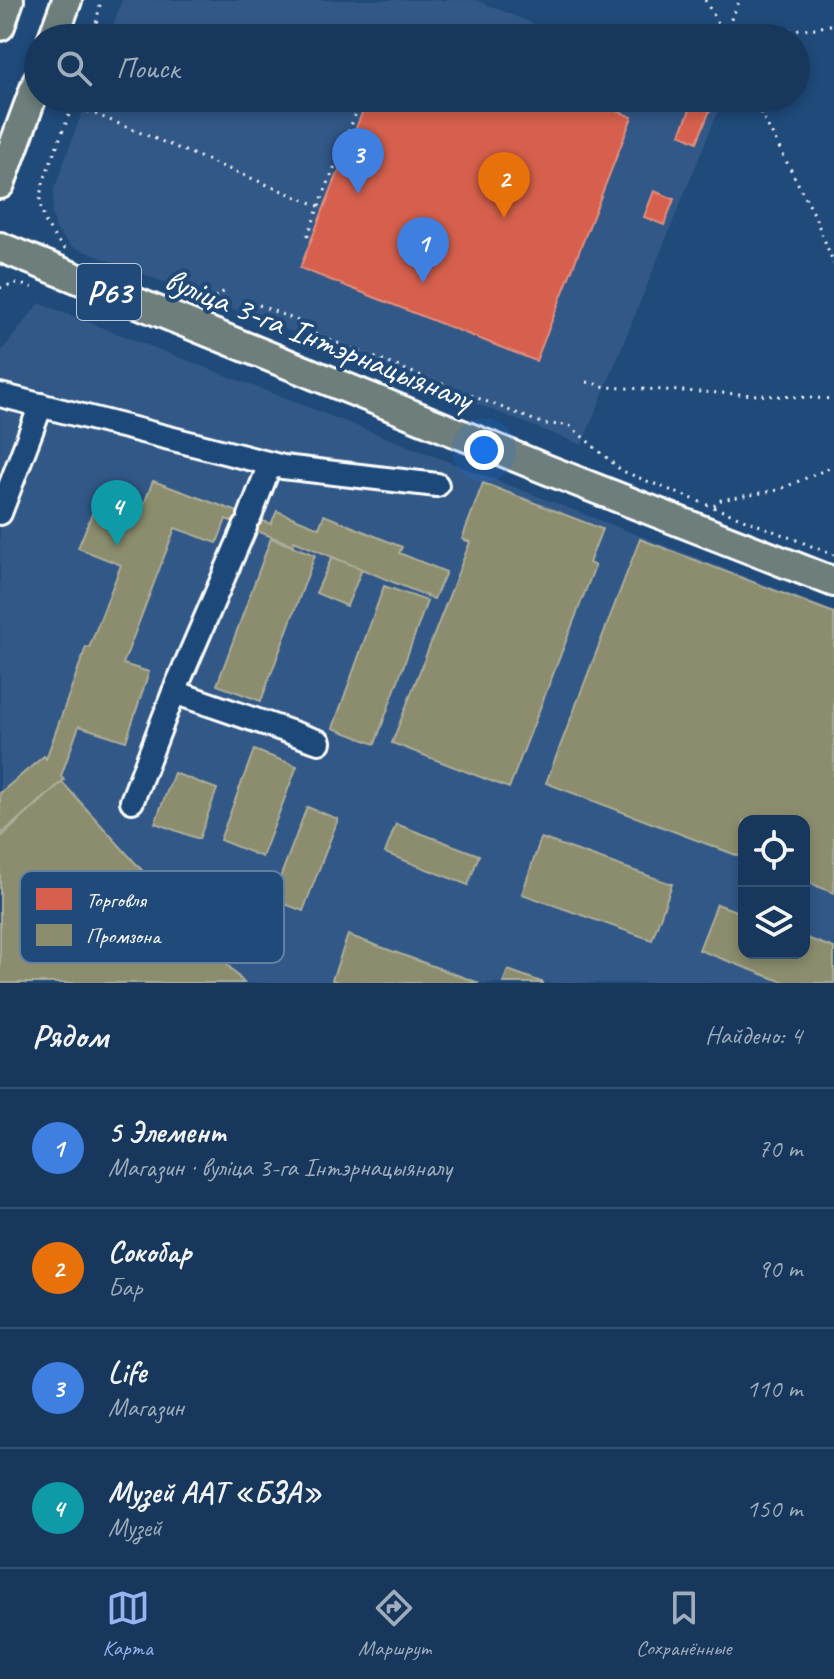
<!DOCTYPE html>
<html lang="ru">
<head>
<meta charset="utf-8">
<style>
	:root { --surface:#17385c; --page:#244365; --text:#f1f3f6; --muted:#9eacbb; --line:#365272; --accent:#95b2f1 }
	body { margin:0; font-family:Caveat,sans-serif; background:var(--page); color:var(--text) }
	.controls { position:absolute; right:24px; bottom:24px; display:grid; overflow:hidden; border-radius:16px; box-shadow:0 4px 12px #0003 }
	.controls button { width:72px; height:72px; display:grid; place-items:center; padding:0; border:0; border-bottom:2px solid var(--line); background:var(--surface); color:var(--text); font:40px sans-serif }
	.you { position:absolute; left:484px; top:450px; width:28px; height:28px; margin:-20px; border:6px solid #fff; border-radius:50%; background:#1a73e8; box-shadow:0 0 0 12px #1a73e833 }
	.badge { display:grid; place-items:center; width:52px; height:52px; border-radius:50%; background:var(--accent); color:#fff; font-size:26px; font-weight:700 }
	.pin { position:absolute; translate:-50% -66px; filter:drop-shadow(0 2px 4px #0008) }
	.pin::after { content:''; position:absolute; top:42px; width:28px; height:24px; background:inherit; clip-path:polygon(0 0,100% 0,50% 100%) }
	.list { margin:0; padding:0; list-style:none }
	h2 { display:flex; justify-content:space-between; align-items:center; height:104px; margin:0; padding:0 32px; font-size:34px }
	h2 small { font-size:26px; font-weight:400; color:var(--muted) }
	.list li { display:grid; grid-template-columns:52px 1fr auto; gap:24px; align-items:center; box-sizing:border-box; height:120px; padding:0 32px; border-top:2px solid var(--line) }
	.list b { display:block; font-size:30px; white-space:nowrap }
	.list p { margin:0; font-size:26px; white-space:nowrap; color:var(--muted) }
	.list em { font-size:26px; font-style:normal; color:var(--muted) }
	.icon { flex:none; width:44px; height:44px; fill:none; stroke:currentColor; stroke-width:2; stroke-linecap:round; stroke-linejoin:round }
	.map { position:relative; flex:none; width:834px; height:983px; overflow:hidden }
	.search { position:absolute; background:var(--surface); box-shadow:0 4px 12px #0003; left:24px; right:24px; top:24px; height:88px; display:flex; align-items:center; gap:20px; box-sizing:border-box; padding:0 28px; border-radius:44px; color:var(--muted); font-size:30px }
	.sheet { height:584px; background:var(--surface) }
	nav { display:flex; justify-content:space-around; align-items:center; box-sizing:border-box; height:112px; border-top:2px solid var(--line); background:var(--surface); font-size:22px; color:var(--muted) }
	nav a { display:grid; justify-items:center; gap:4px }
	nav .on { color:var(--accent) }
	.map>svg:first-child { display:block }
</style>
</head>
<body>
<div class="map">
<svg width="834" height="983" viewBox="0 0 834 983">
	<rect width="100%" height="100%" fill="#1f4a7a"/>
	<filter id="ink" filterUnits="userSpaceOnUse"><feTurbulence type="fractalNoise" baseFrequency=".0125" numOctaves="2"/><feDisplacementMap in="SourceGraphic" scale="16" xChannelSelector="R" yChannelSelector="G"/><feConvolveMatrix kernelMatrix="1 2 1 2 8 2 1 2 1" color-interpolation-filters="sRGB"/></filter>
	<g filter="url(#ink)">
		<!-- built -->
		<g fill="#305887" fill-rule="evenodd">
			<path d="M122,0h354l92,38h-460z"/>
			<path d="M87,98h633l3,1 -141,346 -511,-199 -14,-15 -5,-17 2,-24z"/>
			<path d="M39,303l795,308v372h-834v-630zM744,821h60v132h-60z"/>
		</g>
		<!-- shops -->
		<g fill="#d6604d" stroke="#e29082" stroke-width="2">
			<path d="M397,24l36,14h-42z"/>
			<path d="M368,98h217l47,19 -96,244 -236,-93z"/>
			<path d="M695,98l18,5 -16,39 -17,-8z"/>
			<path d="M654,191l20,8 -10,26 -20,-8z"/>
		</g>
		<!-- industry -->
		<g fill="#8c8c6e" stroke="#aeae9a" stroke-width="2">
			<path d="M153,481l118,43 6,-13 42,17 5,-13 78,32 -3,6 47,19 -12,27 -140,-58 -1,4 -67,-26 -9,24 -42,-15 -52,136 26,8 -23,69 -47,-15 -18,50 3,4 -64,55v-42l44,-37 2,3 40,-112 3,1 32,-83 -43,-17 25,-61 41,17z"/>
			<path d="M483,483l119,46 -13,34 6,3 -86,222 -117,-45 78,-201 -8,-3z"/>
			<path d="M271,538l44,17 -54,146 -44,-16z"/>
			<path d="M640,539l194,74v280l-30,-12v-60h-60v37l-198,-75z"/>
			<path d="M332,557l30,12 -15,37 -31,-13z"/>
			<path d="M384,586l43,15 -52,143 -42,-16z"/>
			<path d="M254,750l43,16 -35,91 -42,-17z"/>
			<path d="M174,773l43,16 -18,50 -44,-16z"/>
			<path d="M62,782l182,201h-244v-145z"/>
			<path d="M307,807l31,12 -35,92 -31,-12z"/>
			<path d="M396,824l83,31 -11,30 -83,-32z"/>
			<path d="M541,838l131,46 -20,56 -130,-46z"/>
			<path d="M717,904l27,10v39h60v-16l30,11v35h-48l-87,-33z"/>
			<path d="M348,935l131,48h-139l-8,-3z"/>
			<path d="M508,970l36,13h-41z"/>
		</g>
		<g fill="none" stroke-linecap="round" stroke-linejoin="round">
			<defs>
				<g id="minor">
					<path d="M0,395l283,72 154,18"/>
					<path d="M0,513l41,-108"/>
					<path d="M250,516l20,-52"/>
					<path d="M174,692l145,50"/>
					<path d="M132,801l42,-109 71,-165"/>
				</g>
				<g id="major">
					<path d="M0,26l9,-26"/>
					<path d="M53,38l14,-38"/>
					<path d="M0,184l38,-104"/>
					<path d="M0,247l548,223 286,112"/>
				</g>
			</defs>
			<!-- minor casing -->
			<use href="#minor" stroke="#fff" stroke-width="28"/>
			<!-- major casing -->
			<use href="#major" stroke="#fff" stroke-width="34"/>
			<!-- path -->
			<g stroke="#fff" stroke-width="3" stroke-dasharray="2 6" stroke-linecap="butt">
				<path d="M705,0l21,38"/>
				<path d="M724,34l16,-34"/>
				<path d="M93,38l8,-38"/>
				<path d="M710,38l14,-4 93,-6 17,-4"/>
				<path d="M753,98l60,114 21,52"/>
				<path d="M73,105l246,101 -11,29 5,2"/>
				<path d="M319,206l43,-108"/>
				<path d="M65,249c-14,-14 -24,-30 -25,-50 0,-18 29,-79 35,-101"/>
				<path d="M0,288l15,-5 23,6"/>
				<path d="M201,305l24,-14"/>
				<path d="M259,305l39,16 9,10 237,93 25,1 53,46 212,84"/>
				<path d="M587,382l19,5 228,12"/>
				<path d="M714,506l7,-6 57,-10 56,-24"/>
			</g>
			<!-- minor -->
			<use href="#minor" stroke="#1f4a7a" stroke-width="22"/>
			<!-- major -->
			<use href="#major" stroke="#6d7e7c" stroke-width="28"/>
		</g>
	</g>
	<g text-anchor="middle" stroke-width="8" stroke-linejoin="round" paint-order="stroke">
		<!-- shield labels -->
		<rect fill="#1f4a7a" stroke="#bcc9d7" stroke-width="2" x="77" y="264" width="64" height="56" rx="6"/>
		<g font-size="32" font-weight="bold" fill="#fff">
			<text x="109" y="303">Р63</text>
		</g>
		<!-- street labels -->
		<g font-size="34" fill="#fff" stroke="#1f4a7a">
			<text transform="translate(319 338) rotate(22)" y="12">вуліца 3-га Інтэрнацыяналу</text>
		</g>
	</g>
	<!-- legend -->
	<rect x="20" y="871" width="264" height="92" rx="12" fill="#1f4a7a" stroke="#6280a2" stroke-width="2"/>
	<rect x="36" y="888" width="36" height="22" fill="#d6604d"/>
	<rect x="36" y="924" width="36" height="22" fill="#8c8c6e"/>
	<g font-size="22" fill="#fff">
		<text x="86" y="907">Торговля</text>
		<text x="86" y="943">Промзона</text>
	</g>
</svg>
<div class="controls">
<button><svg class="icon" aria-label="locate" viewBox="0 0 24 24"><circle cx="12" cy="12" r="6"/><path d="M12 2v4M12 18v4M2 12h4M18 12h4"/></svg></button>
<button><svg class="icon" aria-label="layers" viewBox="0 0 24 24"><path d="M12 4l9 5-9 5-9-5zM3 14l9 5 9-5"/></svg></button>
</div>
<div class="you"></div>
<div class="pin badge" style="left:423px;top:283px;background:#3f7fe0">1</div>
<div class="pin badge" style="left:504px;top:218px;background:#e8710a">2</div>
<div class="pin badge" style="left:358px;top:194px;background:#3f7fe0">3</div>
<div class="pin badge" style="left:117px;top:546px;background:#0f9aa8">4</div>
<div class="search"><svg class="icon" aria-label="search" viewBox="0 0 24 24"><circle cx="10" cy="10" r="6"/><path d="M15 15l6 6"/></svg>Поиск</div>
</div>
<section class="sheet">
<h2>Рядом<small>Найдено: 4</small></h2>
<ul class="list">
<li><span class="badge" style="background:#3f7fe0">1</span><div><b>5 Элемент</b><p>Магазин · вуліца 3-га Інтэрнацыяналу</p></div><em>70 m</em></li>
<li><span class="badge" style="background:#e8710a">2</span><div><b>Сокобар</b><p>Бар</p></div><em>90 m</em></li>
<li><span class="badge" style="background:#3f7fe0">3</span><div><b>Life</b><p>Магазин</p></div><em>110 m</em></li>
<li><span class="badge" style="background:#0f9aa8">4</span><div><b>Музей ААТ «БЗА»</b><p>Музей</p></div><em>150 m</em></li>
</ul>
</section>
<nav>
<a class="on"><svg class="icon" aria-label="map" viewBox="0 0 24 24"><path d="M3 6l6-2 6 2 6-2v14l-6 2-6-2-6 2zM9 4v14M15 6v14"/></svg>Карта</a>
<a><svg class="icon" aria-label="directions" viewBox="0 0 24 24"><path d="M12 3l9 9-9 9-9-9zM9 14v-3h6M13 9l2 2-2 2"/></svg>Маршрут</a>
<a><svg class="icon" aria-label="saved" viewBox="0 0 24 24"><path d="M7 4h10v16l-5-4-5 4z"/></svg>Сохранённые</a>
</nav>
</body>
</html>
